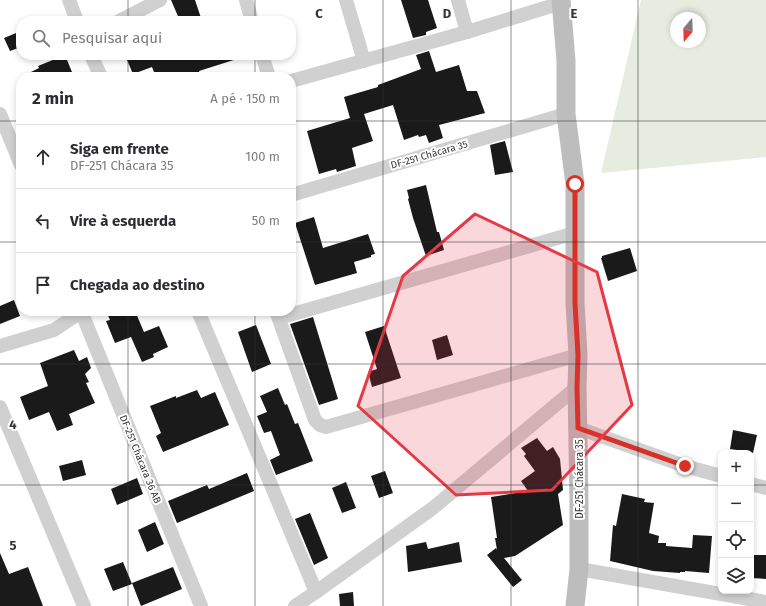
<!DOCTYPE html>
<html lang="pt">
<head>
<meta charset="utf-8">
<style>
	:root { --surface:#fff; --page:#f7f7f7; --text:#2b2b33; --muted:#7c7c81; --line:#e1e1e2 }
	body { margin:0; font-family:"Fira Sans",sans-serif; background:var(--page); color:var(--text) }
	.controls { position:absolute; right:12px; bottom:12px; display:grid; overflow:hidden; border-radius:8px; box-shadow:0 2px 6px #0003 }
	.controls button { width:36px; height:36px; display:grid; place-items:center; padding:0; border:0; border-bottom:1px solid var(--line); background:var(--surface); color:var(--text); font:20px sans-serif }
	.compass { position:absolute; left:670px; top:12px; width:36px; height:36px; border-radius:50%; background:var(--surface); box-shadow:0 2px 6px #0003; rotate:199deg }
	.stop { position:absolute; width:12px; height:12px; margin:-9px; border:3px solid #d93025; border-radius:50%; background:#fff }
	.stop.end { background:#d93025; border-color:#fff; box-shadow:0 1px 4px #0008 }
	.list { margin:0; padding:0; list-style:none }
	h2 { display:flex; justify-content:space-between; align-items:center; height:52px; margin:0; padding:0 16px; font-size:17px }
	h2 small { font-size:13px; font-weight:400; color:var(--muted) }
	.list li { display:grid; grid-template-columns:26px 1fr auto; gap:12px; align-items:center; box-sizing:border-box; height:64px; padding:0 16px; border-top:1px solid var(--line) }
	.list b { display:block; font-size:15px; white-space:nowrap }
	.list p { margin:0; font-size:13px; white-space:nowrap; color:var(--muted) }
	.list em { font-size:13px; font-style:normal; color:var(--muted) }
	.icon { flex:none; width:22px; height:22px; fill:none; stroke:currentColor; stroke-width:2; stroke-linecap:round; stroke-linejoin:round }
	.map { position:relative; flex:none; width:766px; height:606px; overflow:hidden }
	.search { position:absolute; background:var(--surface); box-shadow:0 2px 6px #0003; left:16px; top:16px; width:280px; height:44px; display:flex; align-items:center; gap:10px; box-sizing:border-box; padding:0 14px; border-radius:16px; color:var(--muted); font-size:15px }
	.panel { position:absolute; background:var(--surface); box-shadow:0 2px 6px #0003; left:16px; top:72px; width:280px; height:244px; border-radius:16px }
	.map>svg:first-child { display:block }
</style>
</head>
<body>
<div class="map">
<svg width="766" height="606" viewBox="0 0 766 606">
	<rect width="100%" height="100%" fill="#fff"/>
	<!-- green -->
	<path fill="#e6ecdf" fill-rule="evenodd" d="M641,0h125v157l-165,16zM676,18h24v24h-24z"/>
	<!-- building -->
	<g fill="#1a1a1a">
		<path d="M171,0h24l7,21h-22z"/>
		<path d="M401,0h27l9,28 -11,4v3l-13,3z"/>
		<path d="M21,31v16l-11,4 -6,-13z"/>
		<path d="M429,51l7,21 23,-7 8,26h10l8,22 -46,12 4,13 -14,5 -3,-8 -7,2 -1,-2 -14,5 -11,-35 -29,9 9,27 -21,7 4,18 -19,6 -1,-3 -17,5 -12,-43 43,-13 -6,-21 34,-10v-2l43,-16 -5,-14z"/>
		<path d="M65,55l9,22h-53l18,-9 -1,-2z"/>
		<path d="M125,55h115v3l-41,13 2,6h-45l-4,-10 -19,7z"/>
		<path d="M505,141l8,31 -18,3 -5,-30z"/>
		<path d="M426,185l11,47h2l5,18 -18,6 -13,-38 -5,-19 1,-1 -2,-8z"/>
		<path d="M314,217l9,31 45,-14 7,20 -4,1v2l-17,5 3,11 -42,12 -20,-62z"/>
		<path d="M630,248l7,23 -29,10 -7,-23h1v-2z"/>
		<path d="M14,300l6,16 -20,8v-18z"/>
		<path d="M106,311h29l9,21 15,-6 9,21 -15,7 1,3 -12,5 -11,-25 -16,6 -9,-22 4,-1z"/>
		<path d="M313,317l25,82 -19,6 -29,-81z"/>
		<path d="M256,325l15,39 -19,8 -14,-40z"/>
		<path d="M384,326l17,52 -29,9 -4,-15 9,-3 -12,-37z"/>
		<path d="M447,335l6,20 -16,5 -5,-20z"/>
		<path d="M74,350l5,11 8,-4 4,11 -6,6 4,8 -3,1 9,20 -26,11 4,11 -16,6 -8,-19 -20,8 -9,-23 28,-11 -8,-23z"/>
		<path d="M278,388l7,17 2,-1 8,20 3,-1 15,38 -37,14 -6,-15 10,-5 -9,-24 -7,2 -7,-17 10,-4 -7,-16z"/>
		<path d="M197,390l4,8 14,-6 14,33 -66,27 -7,-16 5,-3 -11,-27 26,-10v2z"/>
		<path d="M733,430l24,5 -4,18h-16v-3l-7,-1z"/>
		<path d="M537,438l10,13 6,-4 7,12 3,31 -5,4 5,31 -48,31 -11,2 18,22 -9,7 -26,-32 9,-7 1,2 -2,-12h2l-6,-41 37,-6 -7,-10 14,-10 -11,-15 2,-2 -5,-6z"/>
		<path d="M82,460l4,15 -23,6 -4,-15z"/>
		<path d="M385,471l8,22 -14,5 -8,-22z"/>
		<path d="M247,473l7,18 -77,32 -9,-22 39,-16 2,4z"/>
		<path d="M137,478l6,16 -26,11 -6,-16z"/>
		<path d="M346,482l10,26 -14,5 -10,-25z"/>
		<path d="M622,494l23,5 -1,3 10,1 -5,30 10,3 -1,7h8v3l26,2 1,-13 19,1 -3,37 -24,-2v1h-5v1l-27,-2 -43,-10 3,-36 3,1z"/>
		<path d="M310,513l18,45 -14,7 -19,-46z"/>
		<path d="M155,522l9,22 -17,8 -9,-22z"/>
		<path d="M426,542l2,7 31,-7 3,20 -54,10 -2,-26z"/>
		<path d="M0,553l9,21 19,-7 15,39h-43z"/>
		<path d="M751,555h15v24l-15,-1z"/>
		<path d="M123,562l9,22 -19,7 -9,-22z"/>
		<path d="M173,567l9,22 -41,17 -9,-23z"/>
		<path d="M353,592l1,14h-14l-1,-12z"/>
	</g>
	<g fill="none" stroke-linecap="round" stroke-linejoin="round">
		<!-- street -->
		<g stroke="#d0d0d0" stroke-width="14">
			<path d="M69,0l8,21"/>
			<path d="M246,0l6,21"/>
			<path d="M346,0l18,61"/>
			<path d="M458,0l9,32"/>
			<path d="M119,21l41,-21"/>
			<path d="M91,55l10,22"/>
			<path d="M262,55l7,22"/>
			<path d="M291,81l176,-49 94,-29"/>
			<path d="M0,114l21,51"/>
			<path d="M291,195l275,-81"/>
			<path d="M81,311l120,295"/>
			<path d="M198,311l118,281"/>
			<path d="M276,311l39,109 5,5 6,2 252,-72"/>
			<path d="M279,318l296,-85"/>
			<path d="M0,346l54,-16 27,-18"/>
			<path d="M0,407l84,199"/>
			<path d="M578,428l107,38 36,10"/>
			<path d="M751,484l15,4"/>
			<path d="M579,569l187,33"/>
			<path d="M295,606l21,-14 117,-84 144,-121"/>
		</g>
		<!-- secondary -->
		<path stroke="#bdbdbd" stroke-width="19" d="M561,0l5,61v53l9,70v119l3,52 -1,32 2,114v68l-4,37"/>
	</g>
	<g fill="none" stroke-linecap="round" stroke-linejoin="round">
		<!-- route -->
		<path stroke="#d93025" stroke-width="5" d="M575,184v119l3,52 -1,33 1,40 107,38"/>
	</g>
	<!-- marked area -->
	<path fill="#e63946" fill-opacity="0.2" stroke="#e63946" stroke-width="3" stroke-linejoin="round" d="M475,214l122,58 35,133 -80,85 -96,5 -98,-89 45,-130z"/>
	<!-- grid -->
	<path fill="none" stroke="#333" stroke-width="1" stroke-opacity="0.55" d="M128,0v21M255,0v21M383,0v606M511,0v606M638,0v606M128,55v22M255,55v22M0,121h21M291,121h475M0,242h21M291,242h475M128,311v295M255,311v295M0,364h766M0,485h721M751,485h15"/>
	<g text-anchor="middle" stroke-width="4" stroke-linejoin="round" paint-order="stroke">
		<!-- street labels -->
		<g font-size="10" fill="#333" stroke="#fff">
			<text transform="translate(429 154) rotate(-16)" y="4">DF-251 Chácara 35</text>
			<text transform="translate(141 459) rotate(68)" y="4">DF-251 Chácara 36 AB</text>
			<text transform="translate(579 479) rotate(-90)" y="4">DF-251 Chácara 35</text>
		</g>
	</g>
	<g font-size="13" text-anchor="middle" font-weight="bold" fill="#333" stroke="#fff" stroke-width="4" stroke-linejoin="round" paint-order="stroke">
		<text x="319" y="18">C</text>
		<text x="447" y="18">D</text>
		<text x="574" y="18">E</text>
		<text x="13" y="429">4</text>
		<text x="13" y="550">5</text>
	</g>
</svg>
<div class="controls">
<button>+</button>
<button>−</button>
<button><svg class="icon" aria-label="locate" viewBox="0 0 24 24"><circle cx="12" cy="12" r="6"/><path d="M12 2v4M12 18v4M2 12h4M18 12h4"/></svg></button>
<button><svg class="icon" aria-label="layers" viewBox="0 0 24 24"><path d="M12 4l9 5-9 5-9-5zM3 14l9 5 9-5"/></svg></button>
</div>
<svg class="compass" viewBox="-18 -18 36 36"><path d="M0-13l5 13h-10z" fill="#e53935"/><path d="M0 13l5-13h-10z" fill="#7c7c81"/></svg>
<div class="stop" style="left:575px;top:184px"></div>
<div class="stop end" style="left:685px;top:466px"></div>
<div class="search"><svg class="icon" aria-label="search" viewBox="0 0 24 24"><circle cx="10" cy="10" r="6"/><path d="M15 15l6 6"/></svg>Pesquisar aqui</div>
<section class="panel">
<h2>2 min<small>A pé · 150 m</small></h2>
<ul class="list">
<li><svg class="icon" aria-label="ahead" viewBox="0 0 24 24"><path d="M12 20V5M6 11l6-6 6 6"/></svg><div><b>Siga em frente</b><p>DF-251 Chácara 35</p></div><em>100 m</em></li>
<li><svg class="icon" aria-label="left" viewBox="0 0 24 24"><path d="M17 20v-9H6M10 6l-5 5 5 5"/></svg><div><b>Vire à esquerda</b></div><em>50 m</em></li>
<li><svg class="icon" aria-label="arrive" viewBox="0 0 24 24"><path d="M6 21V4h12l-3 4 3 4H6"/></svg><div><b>Chegada ao destino</b></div></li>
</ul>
</section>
</div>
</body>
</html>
